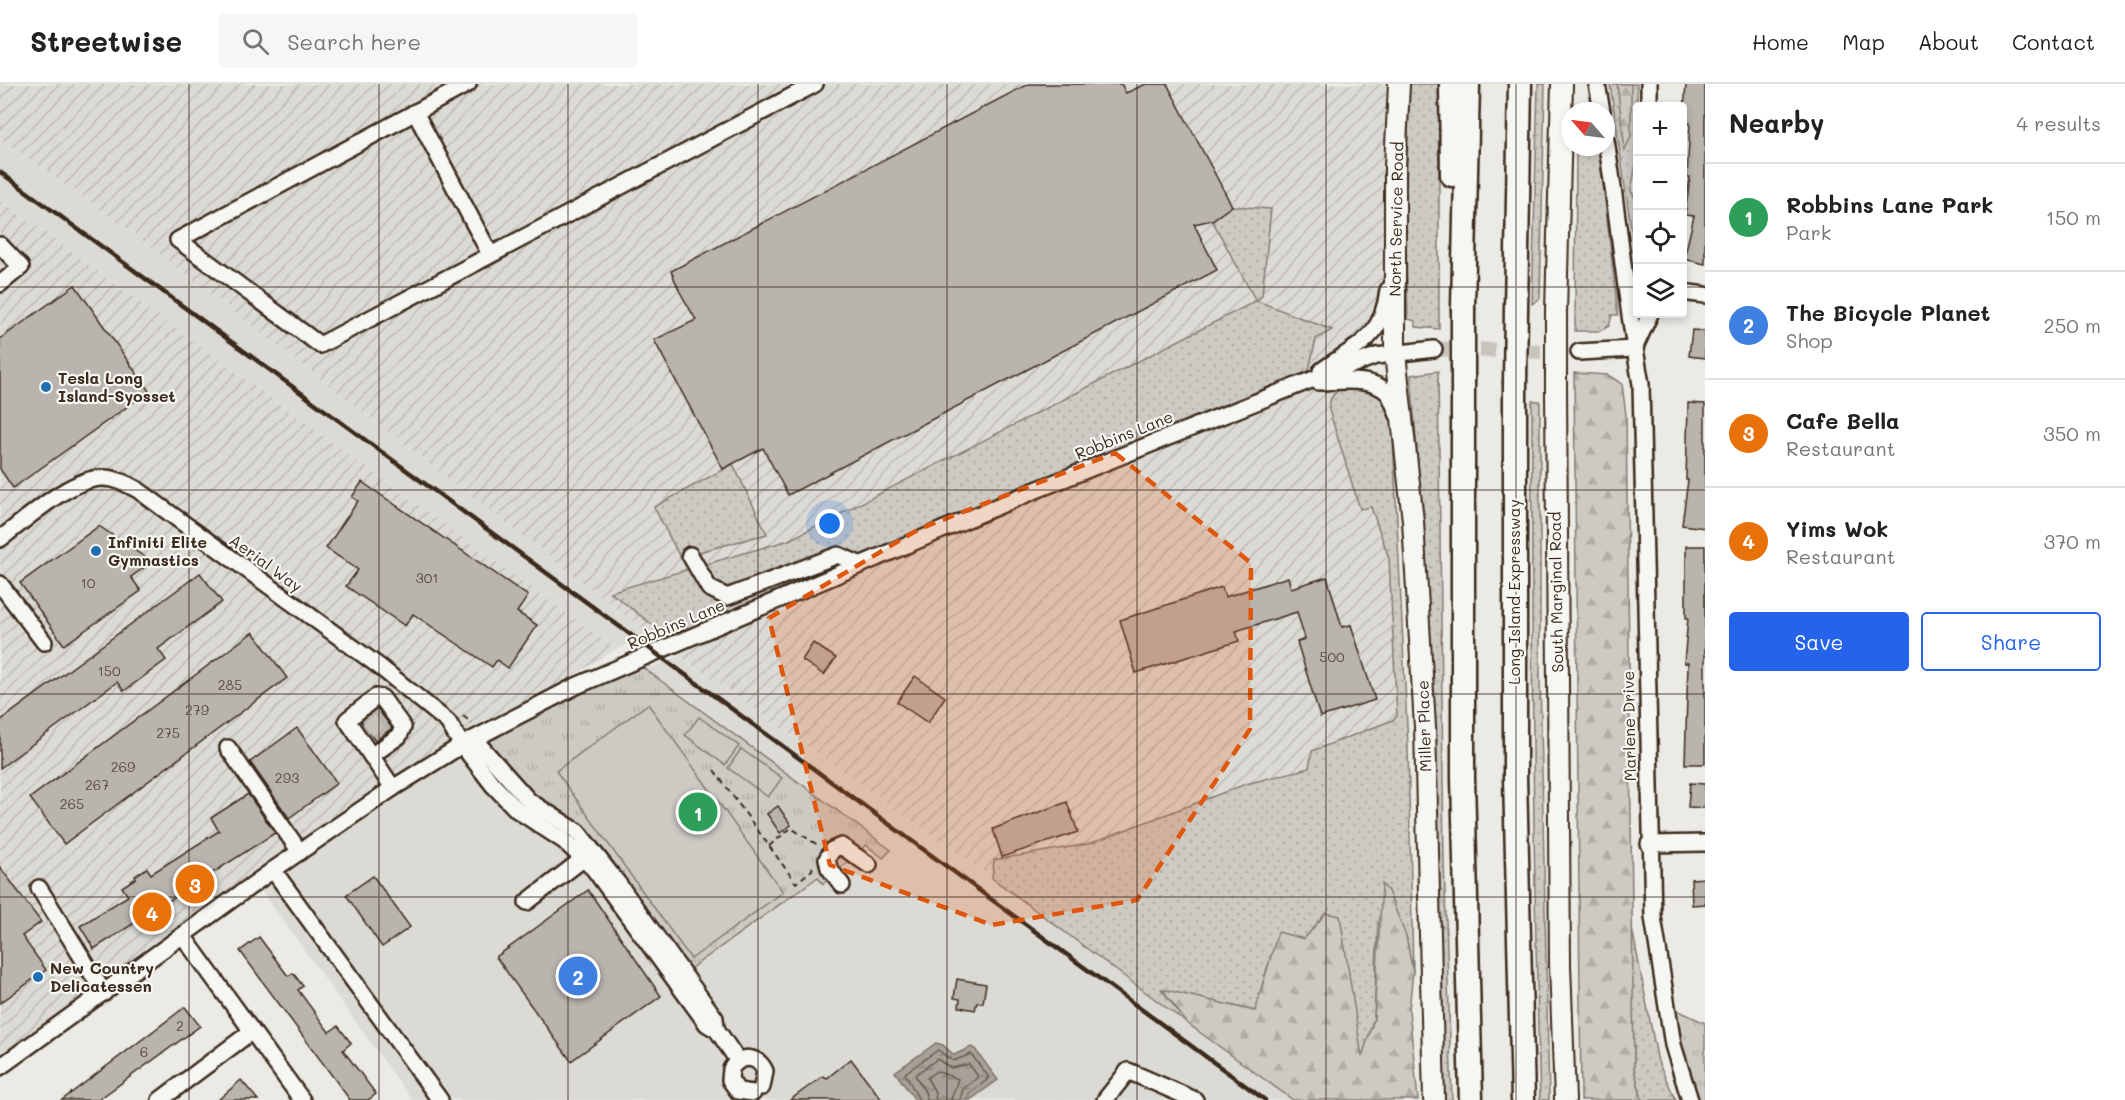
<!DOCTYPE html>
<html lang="en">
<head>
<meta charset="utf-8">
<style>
	:root { --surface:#fff; --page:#f6f6f6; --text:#222; --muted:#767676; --line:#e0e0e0; --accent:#2563eb }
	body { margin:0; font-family:Mali,sans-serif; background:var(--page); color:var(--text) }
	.controls { position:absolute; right:18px; top:18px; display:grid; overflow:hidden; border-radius:6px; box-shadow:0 3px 9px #0003 }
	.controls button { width:54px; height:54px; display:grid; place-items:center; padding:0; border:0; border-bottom:2px solid var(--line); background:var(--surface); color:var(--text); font:30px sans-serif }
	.compass { position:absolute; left:1561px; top:18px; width:54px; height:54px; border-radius:50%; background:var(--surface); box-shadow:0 3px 9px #0003; rotate:298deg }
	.you { position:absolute; left:830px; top:440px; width:21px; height:21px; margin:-15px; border:4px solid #fff; border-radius:50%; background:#1a73e8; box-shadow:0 0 0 9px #1a73e833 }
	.badge { display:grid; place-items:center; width:39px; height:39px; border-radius:50%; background:var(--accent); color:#fff; font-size:20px; font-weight:700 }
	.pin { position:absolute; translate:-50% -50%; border:3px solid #fff; box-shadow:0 2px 6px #0006 }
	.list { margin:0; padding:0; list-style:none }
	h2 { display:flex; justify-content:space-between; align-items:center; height:78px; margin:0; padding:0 24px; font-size:26px }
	h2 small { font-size:20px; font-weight:400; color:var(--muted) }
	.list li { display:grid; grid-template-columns:39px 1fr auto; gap:18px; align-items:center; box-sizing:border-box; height:108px; padding:0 24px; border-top:2px solid var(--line) }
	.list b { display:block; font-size:22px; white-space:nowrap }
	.list p { margin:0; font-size:20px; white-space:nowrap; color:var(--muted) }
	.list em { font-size:20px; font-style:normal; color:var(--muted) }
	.actions { display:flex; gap:12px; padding:18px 24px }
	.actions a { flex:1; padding:14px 0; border:2px solid var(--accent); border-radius:6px; text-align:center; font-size:21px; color:var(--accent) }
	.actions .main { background:var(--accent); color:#fff }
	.icon { flex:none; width:33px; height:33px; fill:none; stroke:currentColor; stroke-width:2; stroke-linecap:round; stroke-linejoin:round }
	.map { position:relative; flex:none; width:1705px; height:1016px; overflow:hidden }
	header { display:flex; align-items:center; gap:36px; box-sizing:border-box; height:84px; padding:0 30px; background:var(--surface); border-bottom:2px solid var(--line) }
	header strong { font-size:28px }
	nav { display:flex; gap:33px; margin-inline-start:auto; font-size:21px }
	.search { width:420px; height:54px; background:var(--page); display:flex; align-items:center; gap:15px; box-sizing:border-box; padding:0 21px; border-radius:6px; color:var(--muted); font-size:22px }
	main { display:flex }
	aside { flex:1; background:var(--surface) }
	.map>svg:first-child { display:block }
</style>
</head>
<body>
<header>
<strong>Streetwise</strong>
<div class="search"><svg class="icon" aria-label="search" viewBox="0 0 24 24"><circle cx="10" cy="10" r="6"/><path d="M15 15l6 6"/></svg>Search here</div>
<nav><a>Home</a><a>Map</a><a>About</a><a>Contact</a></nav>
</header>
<main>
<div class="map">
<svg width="1705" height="1016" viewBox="0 0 1705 1016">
	<defs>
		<pattern id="industrial-furrows" width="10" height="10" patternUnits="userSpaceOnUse" patternTransform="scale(1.5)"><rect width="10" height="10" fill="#dcdad4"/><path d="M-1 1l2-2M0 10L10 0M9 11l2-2" fill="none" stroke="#bebbb6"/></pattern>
		<pattern id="grass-dots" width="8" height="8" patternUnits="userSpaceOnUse" patternTransform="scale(1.5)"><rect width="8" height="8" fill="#cdcac4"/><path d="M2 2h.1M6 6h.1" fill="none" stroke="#b1aea8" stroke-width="1.8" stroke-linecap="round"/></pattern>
		<pattern id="forest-firs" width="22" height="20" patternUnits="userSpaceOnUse" patternTransform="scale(1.5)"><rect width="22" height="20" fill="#cdcac4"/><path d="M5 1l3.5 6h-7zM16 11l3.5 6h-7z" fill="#b1aea8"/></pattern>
		<pattern id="park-tufts" width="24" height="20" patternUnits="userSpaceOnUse" patternTransform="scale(1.5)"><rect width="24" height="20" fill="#cdcac4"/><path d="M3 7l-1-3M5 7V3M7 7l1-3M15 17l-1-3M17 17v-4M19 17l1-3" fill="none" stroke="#b1aea8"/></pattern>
		<pattern id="water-ripples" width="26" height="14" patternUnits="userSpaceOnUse" patternTransform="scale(1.5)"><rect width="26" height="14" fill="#a8a198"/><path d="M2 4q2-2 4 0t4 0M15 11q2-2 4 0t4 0" fill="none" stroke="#8a837b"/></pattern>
	</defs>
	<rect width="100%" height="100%" fill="#ebeae5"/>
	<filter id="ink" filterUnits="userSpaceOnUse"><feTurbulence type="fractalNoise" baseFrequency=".0167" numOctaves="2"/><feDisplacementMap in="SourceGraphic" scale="12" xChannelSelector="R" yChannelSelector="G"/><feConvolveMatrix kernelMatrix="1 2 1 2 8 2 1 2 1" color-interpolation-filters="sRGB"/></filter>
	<g filter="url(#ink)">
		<!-- built -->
		<g fill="#dcdad4">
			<path d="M0,54l122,87 530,411 -36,13 -616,-449z"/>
			<path d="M679,572l313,222 300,222h-880l-156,-217 141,-96 244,-128 11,8z"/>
		</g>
		<!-- industrial -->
		<g fill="url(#industrial-furrows)">
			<path d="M0,0h1405l-10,183 -27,73 -77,49 63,-2 32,17 21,319 -98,45 -63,16 -158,60 -94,16 -2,18 -325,-231 585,-244 -600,233 -530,-411 -122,-87z"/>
			<path d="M0,116l616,449 -188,118 -428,300z"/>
		</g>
		<!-- grass -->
		<g fill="url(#grass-dots)" stroke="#847a71" stroke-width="1.5">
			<path d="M1410,0h29v245l-23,-2 -1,-6 -7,-2 -3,-101z"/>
			<path d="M1538,0h7l-5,214 -8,6z"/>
			<path d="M1610,0h27v76l-6,31 6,10v68z"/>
			<path d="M1576,63h23l19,168h-6l-3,11 -9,5h-25z"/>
			<path d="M1232,122l39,3 -9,86 -5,6 75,29 -16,9 -10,43 -630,261 -66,-51 179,-52 467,-239 -44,-81z"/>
			<path d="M1438,287l6,490 8,239h-9l-10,-338 -13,-274 -9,-113z"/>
			<path d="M1343,303h25l20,14 4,17 16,328 5,226 -7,-36 -28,-13 -4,96 -12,40 -36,-146 -22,26 -36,26 -13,46 -93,-21 25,33 -195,-145 2,-18 94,-16 158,-60 63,-16 3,-17 81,-31 4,-4 -8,-158 -18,-51 -11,2 -31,-99c0,-12 4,-17 14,-23z"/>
			<path d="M1532,317h8v275l9,424h-9c-7,-233 -9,-466 -8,-699z"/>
			<path d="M733,380l34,70 -87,23 -26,-50z"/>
			<path d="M1630,834l28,144 18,38h-34l-8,-31z"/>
		</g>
		<!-- forest -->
		<g fill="url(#forest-firs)" stroke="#847a71" stroke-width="1.5">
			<path d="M1617,0h14v52l-6,14z"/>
			<path d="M1574,289l34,2 14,9 4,31 8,654 8,31h-61z"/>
			<path d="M1382,800l6,7 18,45 7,36 -4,38 9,90h-125l-106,-77 -25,-34 93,22 23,-79 26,7 22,-26 14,3 22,141 12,-38z"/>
		</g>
		<!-- park -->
		<g fill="url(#park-tufts)" stroke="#847a71" stroke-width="1.5">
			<path d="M634,577l257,189 -8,8 -17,-13 -43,39 -5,-7 -131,94 -104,-141 -53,-35 -48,-60z"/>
			<path d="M1666,921l39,18v77h-15z"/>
		</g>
		<!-- garden -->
		<g fill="#cdcac4" stroke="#847a71" stroke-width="1.5">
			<path d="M648,620l135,188 -92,67 -135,-188z"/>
			<path d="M699,633l40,29 -14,19 -40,-30z"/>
			<path d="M741,665l41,29 -14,19 -40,-29z"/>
		</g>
		<!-- water -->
		<path fill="url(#water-ripples)" stroke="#7c7167" stroke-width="1.5" d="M936,959l7,2 11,10 17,-8 4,2 23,31 -28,20h-55l-20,-28z"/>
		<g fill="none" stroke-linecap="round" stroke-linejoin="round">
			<!-- shore -->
			<g stroke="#675a4f" stroke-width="1.5">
				<path d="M919,1016l-14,-27 33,-23 15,11 18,-7 17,22 -1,4 -17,13 -3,7"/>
				<path d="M927,1016l-2,-8 -10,-17 22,-16 14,9 18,-4 8,11v3l-14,11 -3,11"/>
				<path d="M936,1016l-2,-10 -7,-12 9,-7 22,8 -7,21"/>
			</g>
		</g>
		<!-- building -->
		<g fill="#bab4ae" stroke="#3b2a1e" stroke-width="1.5">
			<path d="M1028,0h93l5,9 20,-9h21l65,122 -20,14 -18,4 23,46 -429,225 -25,-47 -40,21 -69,-129 42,-20 -16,-28 -9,-21z"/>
			<path d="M1686,0h19v180l-21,-5 10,-43 -9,-1 5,-38h-3l3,-54h-7z"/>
			<path d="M75,201l74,106 -136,97 -13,-19v-130z"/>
			<path d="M1692,246l13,1v27l-16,-2z"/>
			<path d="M1688,319l17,1v124l-23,-3 6,-45h-2z"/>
			<path d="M362,398l166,114 -11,16 20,13 -29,43 -11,-8 -5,7 -79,-53 -8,12 -59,-40 12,-16 -32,-22 32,-47 -6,-4z"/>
			<path d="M99,442l53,36 -21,15 10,14 -77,54 -44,-62z"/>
			<path d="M1686,462h19v218h-20l3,-101h-4l4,-45h-2z"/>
			<path d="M200,489l22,29 -64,47 8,11 -42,31 -7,-9 -117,86v-47z"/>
			<path d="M1288,493l3,11 36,-11 15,50 9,-2 24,75 -55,17 -23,-75 8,-3 -8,-27 -61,19 3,10 -103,32 -16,-53 102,-33 3,10z"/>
			<path d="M253,548l34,46 -223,166 -34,-46z"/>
			<path d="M813,559l23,15 -12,17 -22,-15z"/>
			<path d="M915,592l30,21 -17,26 -31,-21z"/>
			<path d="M377,624l15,20 -17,13 -14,-20z"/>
			<path d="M297,644l40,55 -48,35 -39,-56z"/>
			<path d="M1690,699l15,1v24l-17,-1z"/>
			<path d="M248,710l27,39 -181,116 -14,-23 48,-30 -6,-9 14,-9 -1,-2 12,-8 4,6 68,-43 -8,-13z"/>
			<path d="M1067,718l11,30 -76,25 -9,-28z"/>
			<path d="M778,722l13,19 -11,8 -13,-19z"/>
			<path d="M0,783l41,55 -19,14 24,34 -46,33z"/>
			<path d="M373,792l37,51 -28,20 -36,-52z"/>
			<path d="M1705,794v26l-13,1 -1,-26z"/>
			<path d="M588,806l73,106 -90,65 -75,-104z"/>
			<path d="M259,853l29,39 5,-3 10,13 -5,4 31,42 9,-6 13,17 -8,7 33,44 -8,6h-18l-110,-149z"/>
			<path d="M957,895l29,5 -3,19 -6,-1 -2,8 -16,-3 1,-8 -6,-1z"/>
			<path d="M185,923l15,19 -102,74h-36z"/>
			<path d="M851,975l31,41h-92l33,-24 4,2z"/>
			<path d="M241,996l17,20h-40z"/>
		</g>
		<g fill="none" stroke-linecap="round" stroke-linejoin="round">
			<!-- minor-tunnel -->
			<g stroke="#c8c4bd" stroke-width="15" stroke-dasharray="15 8" stroke-linecap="butt">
				<path d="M1434,265l145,3"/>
				<path d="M367,646l22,-16"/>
			</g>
			<defs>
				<g id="minor">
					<path d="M468,0l-290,156 142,105 495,-261"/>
					<path d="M1597,0l5,27"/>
					<path d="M1649,0v22"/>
					<path d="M415,28l75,142"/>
					<path d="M1606,56c13,81 20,163 35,244l12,533 20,128 17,55"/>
					<path d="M0,161l21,22 -21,17"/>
					<path d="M1682,208l23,3"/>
					<path d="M1634,265l16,-35"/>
					<path d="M1579,268l55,-3"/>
					<path d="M1321,287c37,-27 61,-31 67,-81"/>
					<path d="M1318,298c21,0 54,-6 70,11 4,5 7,15 10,22"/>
					<path d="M0,455c27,-20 70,-61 103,-61 13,0 24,6 35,12l242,177 68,55 14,23 31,40 24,25 47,31 30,28 113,155 10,6 21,31"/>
					<path d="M690,471l19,33 18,9 111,-42 23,10"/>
					<path d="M0,500l44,58"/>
					<path d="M474,655l55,62 49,31 39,50 98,136 1,9"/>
					<path d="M228,664l72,104"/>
					<path d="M371,672l28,-20 4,-9 -21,-29 -6,-1 -29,23 46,68"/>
					<path d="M1649,760l56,-1"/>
					<path d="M273,786l167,230"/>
					<path d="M842,801l-13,-17 -2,-9 5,-9 9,-4 28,19"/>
					<path d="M39,804l65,105"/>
					<path d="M527,818l56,-43"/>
					<path d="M183,852l119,164"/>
					<path d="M0,983l273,-197 120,-82 69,-43 114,-59 460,-196 270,-108 70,-26 58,-7"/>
					<path d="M753,1009l-15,-2 -8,-11 1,-11c9,-15 27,-14 34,2l-3,16"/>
					<path d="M160,1016l91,-68"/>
					<path d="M1105,1016l23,-29 67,29"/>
				</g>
				<g id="major">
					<path d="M1399,0l-4,83v186l18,168 12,206 9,373"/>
					<path d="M1556,228l6,-228"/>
					<path d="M1556,306l4,575 5,135"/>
				</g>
				<g id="highway">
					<path d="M1451,0l1,91"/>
					<path d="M1463,224l5,-224"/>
					<path d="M1516,225l4,-225"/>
					<path d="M1463,299v395l8,322"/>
					<path d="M1515,300v393l8,323"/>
				</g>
			</defs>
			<!-- minor casing -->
			<use href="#minor" stroke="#3b2a1e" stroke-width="20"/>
			<!-- major casing -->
			<use href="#major" stroke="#3b2a1e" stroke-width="24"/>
			<!-- highway casing -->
			<use href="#highway" stroke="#3b2a1e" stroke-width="27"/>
			<!-- path -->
			<g stroke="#3b2a1e" stroke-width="2" stroke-dasharray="6 4.5" stroke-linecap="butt">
				<path d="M463,632l9,7"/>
				<path d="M714,686l82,113 16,-13 1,-7"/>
				<path d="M769,762l22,-18 27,17"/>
			</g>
			<!-- minor -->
			<use href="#minor" stroke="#f6f6f2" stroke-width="15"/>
			<!-- major -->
			<use href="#major" stroke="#f6f6f2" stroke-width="20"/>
			<!-- highway -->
			<use href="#highway" stroke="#f6f6f2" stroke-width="22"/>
			<!-- rail -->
			<path stroke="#3b2a1e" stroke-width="4.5" d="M0,88l1265,928"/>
			<defs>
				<path id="major-bridge" d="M1556,306v-78"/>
				<g id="highway-bridge">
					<path d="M1463,299v-75"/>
					<path d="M1515,300l1,-75"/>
				</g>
			</defs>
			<!-- major-bridge casing -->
			<use href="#major-bridge" stroke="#3b2a1e" stroke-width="24" stroke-linecap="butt"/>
			<!-- highway-bridge casing -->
			<use href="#highway-bridge" stroke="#3b2a1e" stroke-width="27" stroke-linecap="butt"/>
			<!-- major-bridge -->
			<use href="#major-bridge" stroke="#f6f6f2" stroke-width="20"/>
			<!-- highway-bridge -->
			<use href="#highway-bridge" stroke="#f6f6f2" stroke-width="22"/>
		</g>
	</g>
	<!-- marked area -->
	<path fill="#df570d" fill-opacity="0.2" stroke="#df570d" stroke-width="4.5" stroke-dasharray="12 8" stroke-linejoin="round" d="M1115,369l136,110 -1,166 -113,171 -145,25 -162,-60 -61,-247 150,-89z"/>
	<!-- grid -->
	<path fill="none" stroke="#3b2a1e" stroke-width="1.5" stroke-opacity="0.55" d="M189,0v1016M379,0v1016M568,0v1016M758,0v1016M947,0v1016M1137,0v1016M1326,0v1016M1516,0v1016M0,203h1638M1682,203h23M0,406h1705M0,610h1705M0,813h1705"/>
	<!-- markers -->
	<g fill="#1f6fb2" stroke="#f6f6f2" stroke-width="2">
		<circle cx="46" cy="303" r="6"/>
		<circle cx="96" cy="467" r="6"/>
		<circle cx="38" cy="893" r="6"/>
	</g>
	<g text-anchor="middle" stroke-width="4.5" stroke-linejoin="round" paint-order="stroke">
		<!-- number labels -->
		<g font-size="14" fill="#5b4c42">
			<text x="427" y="499">301</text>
			<text x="88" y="504">10</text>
			<text x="1332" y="578">500</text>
			<text x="109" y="592">150</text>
			<text x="230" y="606">285</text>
			<text x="197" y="631">279</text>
			<text x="168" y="654">275</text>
			<text x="123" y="688">269</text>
			<text x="287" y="699">293</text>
			<text x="97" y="706">267</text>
			<text x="72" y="725">265</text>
			<text x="180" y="947">2</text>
			<text x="144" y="973">6</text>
		</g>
		<!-- street labels -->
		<g font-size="16" fill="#3b2a1e" stroke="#f6f6f2">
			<text transform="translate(1396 135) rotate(-89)" y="6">North Service Road</text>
			<text transform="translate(1124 351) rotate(-22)" y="6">Robbins Lane</text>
			<text transform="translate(266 479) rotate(36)" y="6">Aerial Way</text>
			<text transform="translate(1514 508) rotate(-90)" y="6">Long Island Expressway</text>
			<text transform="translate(1556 508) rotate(-91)" y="6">South Marginal Road</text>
			<text transform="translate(676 540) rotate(-23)" y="6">Robbins Lane</text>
			<text transform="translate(1424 642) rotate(-92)" y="6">Miller Place</text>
			<text transform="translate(1629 642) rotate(-91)" y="6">Marlene Drive</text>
		</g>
		<!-- poi labels -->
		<g font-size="16" font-weight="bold" fill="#3b2a1e" stroke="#f6f6f2" text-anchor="start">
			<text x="58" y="300">Tesla Long<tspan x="58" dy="18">Island-Syosset</tspan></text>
			<text x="108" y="464">Infiniti Elite<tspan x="108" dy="18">Gymnastics</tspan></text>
			<text x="50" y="890">New Country<tspan x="50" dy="18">Delicatessen</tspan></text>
		</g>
	</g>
</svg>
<div class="controls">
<button>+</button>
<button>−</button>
<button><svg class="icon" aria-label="locate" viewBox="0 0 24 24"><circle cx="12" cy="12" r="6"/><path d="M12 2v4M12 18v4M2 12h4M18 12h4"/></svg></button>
<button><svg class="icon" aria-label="layers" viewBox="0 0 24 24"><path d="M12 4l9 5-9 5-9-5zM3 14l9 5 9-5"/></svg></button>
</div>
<svg class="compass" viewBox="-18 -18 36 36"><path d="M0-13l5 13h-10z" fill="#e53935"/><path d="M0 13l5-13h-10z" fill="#767676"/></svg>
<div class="you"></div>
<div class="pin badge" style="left:698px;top:728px;background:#2e9e5b">1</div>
<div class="pin badge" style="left:578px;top:892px;background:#3f7fe0">2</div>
<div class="pin badge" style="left:195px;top:800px;background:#e8710a">3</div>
<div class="pin badge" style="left:152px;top:828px;background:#e8710a">4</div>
</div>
<aside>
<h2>Nearby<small>4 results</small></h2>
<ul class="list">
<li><span class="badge" style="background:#2e9e5b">1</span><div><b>Robbins Lane Park</b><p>Park</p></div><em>150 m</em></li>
<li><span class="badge" style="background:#3f7fe0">2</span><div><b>The Bicycle Planet</b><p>Shop</p></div><em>250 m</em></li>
<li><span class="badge" style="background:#e8710a">3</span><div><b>Cafe Bella</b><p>Restaurant</p></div><em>350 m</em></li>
<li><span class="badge" style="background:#e8710a">4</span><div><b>Yims Wok</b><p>Restaurant</p></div><em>370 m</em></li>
</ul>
<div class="actions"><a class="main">Save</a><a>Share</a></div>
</aside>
</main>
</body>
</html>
